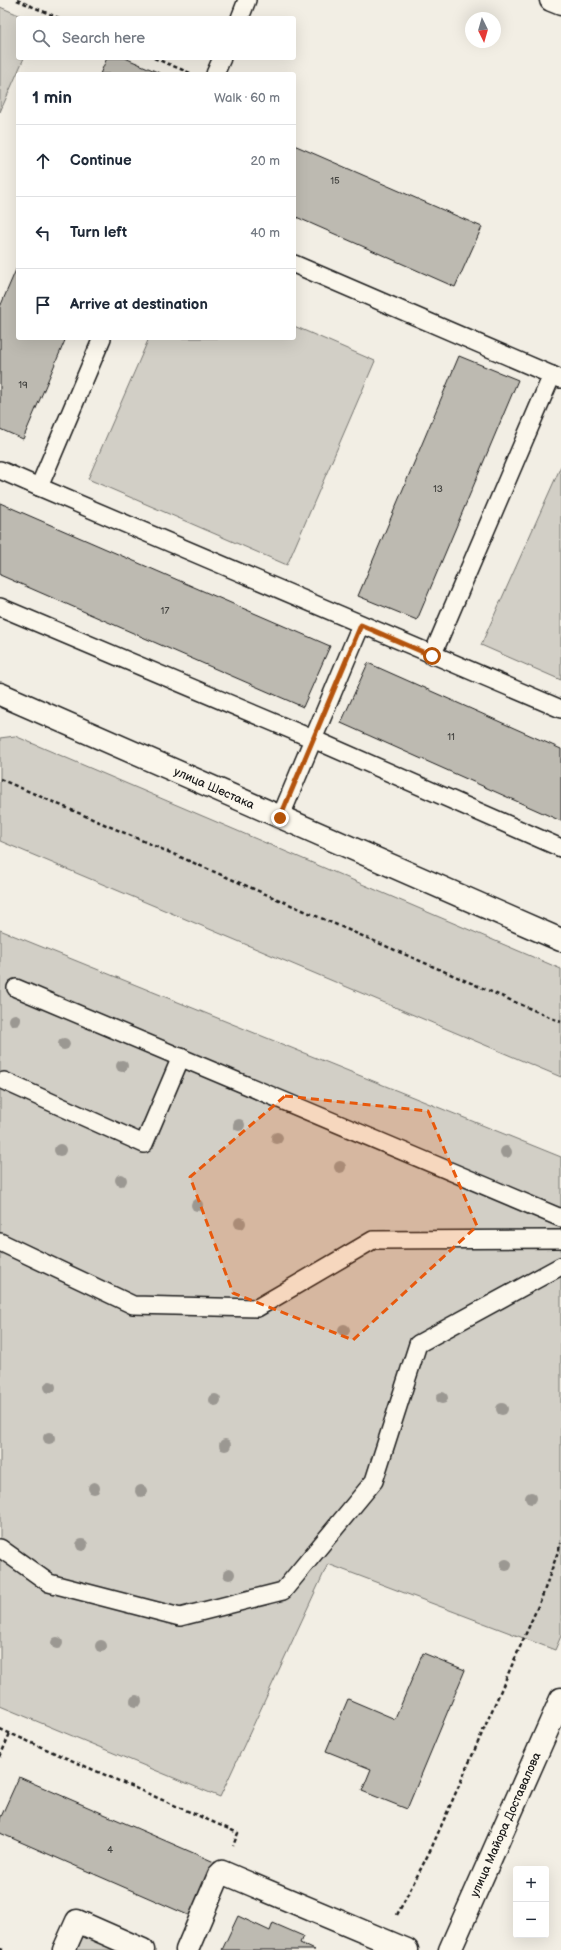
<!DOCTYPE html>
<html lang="en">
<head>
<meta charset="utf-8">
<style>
	:root { --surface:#fff; --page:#f6f6f7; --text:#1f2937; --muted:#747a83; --line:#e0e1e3 }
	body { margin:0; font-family:"Balsamiq Sans",sans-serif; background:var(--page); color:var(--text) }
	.controls { position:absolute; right:12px; bottom:12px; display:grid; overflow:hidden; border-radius:4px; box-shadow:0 4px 16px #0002 }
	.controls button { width:36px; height:36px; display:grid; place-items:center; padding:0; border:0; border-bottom:1px solid var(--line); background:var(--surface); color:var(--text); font:20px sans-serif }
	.compass { position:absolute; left:465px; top:12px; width:36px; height:36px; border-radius:50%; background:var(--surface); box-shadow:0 4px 16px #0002; rotate:175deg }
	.stop { position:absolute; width:12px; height:12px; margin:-9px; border:3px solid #b45309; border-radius:50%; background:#fff }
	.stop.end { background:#b45309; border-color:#fff; box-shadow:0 1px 4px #0008 }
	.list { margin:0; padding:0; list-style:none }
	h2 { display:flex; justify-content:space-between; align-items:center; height:52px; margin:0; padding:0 16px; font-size:17px }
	h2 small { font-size:13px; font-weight:400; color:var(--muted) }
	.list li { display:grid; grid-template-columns:26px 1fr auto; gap:12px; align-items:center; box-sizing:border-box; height:72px; padding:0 16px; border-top:1px solid var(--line) }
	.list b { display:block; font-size:15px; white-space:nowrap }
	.list em { font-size:13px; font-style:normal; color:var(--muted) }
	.icon { flex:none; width:22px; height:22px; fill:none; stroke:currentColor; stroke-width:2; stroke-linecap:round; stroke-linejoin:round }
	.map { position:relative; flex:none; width:561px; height:1950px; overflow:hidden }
	.search { position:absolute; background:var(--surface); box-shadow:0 4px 16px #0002; left:16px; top:16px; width:280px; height:44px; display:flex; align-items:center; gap:10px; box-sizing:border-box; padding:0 14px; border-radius:4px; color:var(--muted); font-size:15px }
	.panel { position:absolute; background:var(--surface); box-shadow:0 4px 16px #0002; left:16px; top:72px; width:280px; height:268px; border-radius:4px }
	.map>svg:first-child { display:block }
</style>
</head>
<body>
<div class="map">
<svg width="561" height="1950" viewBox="0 0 561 1950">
	<rect width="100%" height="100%" fill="#f2eee4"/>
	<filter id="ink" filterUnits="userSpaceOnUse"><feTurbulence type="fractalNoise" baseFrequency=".025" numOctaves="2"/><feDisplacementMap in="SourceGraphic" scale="8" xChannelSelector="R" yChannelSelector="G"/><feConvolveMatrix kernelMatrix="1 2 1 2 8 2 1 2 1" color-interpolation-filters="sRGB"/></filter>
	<g filter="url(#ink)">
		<!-- green -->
		<g fill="#d2cfc6" stroke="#777671">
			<path d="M0,7l26,11h-8v40h6l-24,54z"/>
			<path d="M294,326l81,35 -88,204 -199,-86 61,-141h145z"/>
			<path d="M561,466v214l-80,-35z"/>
			<path d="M15,736l546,233v108l-561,-236v-103z"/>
			<path d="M0,930l561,227v479l-6,14 -227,-86 -108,233 -220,-91z"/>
			<path d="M83,1935l34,15h-40z"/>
		</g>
		<!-- building -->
		<g fill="#bdbab1" stroke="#1c1c1c">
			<path d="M107,58h18l37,16h-62z"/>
			<path d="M294,145l188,82 -27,60 -161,-71z"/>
			<path d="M18,265v73h48l-43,101 -23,-10v-122z"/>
			<path d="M459,356l59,24 -101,240 -59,-24z"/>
			<path d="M0,503l330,143 -27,61 -303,-132z"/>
			<path d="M368,663l193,86v72l-220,-98z"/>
			<path d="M423,1653l42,17 -58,139 -45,-18 9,-22 -45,-18 22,-52 47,20z"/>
			<path d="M19,1777l202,88 -24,54 -197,-86v-14z"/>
			<path d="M238,1916l32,15 3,-8 30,13 -3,7 15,7h-93z"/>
		</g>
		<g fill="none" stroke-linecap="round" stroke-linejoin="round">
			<defs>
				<g id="service">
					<path d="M240,18l7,-18"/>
					<path d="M215,74l7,-16"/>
					<path d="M294,264l267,115"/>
					<path d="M102,338l-63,149 522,222"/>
					<path d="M0,470l39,17"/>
					<path d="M0,607l313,132 248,109"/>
					<path d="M432,656l120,-281"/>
					<path d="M280,818l81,-193"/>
					<path d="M16,988l545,230"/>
					<path d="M4,1081l140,63 37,-87"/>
					<path d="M0,1242l133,63 124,3 116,-68 188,-1"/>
					<path d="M0,1548l49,35 131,34 103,-26 91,-110 44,-137 143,-78"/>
				</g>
				<g id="minor">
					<path d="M551,0l10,4"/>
					<path id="s1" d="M0,694l561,246"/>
					<path d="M64,1950l13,-29 66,29"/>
					<path d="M187,1950l32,-75 3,-3 185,78"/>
					<path id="s2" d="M450,1950l111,-251"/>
				</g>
			</defs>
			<!-- service casing -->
			<use href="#service" stroke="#1c1c1c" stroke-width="20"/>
			<!-- minor casing -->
			<use href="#minor" stroke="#1c1c1c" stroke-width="25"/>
			<!-- path -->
			<g stroke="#1c1c1c" stroke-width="2.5" stroke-dasharray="4 3" stroke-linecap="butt">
				<path d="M17,0l42,18"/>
				<path d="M154,58l36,15"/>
				<path d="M0,779l561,243"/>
				<path d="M0,1729l238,104 -5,13"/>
				<path d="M0,1757l10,-24"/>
				<path d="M397,1915l34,-66 111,-252 19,-54"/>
				<path d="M0,1949l3,1"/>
			</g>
			<!-- service -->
			<use href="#service" stroke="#fbf7ec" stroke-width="17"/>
			<!-- minor -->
			<use href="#minor" stroke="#fbf7ec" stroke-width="22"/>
		</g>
		<!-- trees -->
		<g fill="#9b9892">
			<circle cx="15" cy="1020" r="6"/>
			<circle cx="64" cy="1044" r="6"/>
			<circle cx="122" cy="1066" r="6"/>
			<circle cx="239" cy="1125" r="6"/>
			<circle cx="277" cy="1138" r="6"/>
			<circle cx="60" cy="1150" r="6"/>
			<circle cx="506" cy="1152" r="6"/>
			<circle cx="340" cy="1167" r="6"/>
			<circle cx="121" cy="1180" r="6"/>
			<circle cx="197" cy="1205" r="6"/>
			<circle cx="240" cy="1223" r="6"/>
			<circle cx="344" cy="1330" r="6"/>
			<circle cx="50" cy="1387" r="6"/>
			<circle cx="442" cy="1398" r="6"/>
			<circle cx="215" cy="1400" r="6"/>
			<circle cx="502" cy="1409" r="6"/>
			<circle cx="49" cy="1438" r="6"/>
			<circle cx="225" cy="1445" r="6"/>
			<circle cx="94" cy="1488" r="6"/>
			<circle cx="141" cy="1491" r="6"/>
			<circle cx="531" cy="1498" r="6"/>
			<circle cx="82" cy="1545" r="6"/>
			<circle cx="506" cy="1565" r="6"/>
			<circle cx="229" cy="1574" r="6"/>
			<circle cx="57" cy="1643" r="6"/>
			<circle cx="101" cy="1646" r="6"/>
			<circle cx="136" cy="1701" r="6"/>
		</g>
	</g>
	<g fill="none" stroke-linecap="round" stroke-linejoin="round" filter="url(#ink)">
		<!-- route -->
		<path stroke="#b45309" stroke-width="5" d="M280,818l81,-193 71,31"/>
	</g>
	<!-- marked area -->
	<path fill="#e8590c" fill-opacity="0.2" stroke="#e8590c" stroke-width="3" stroke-dasharray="8 5" stroke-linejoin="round" d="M285,1096l143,15 49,115 -124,114 -120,-47 -43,-116z"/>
	<g text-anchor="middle" stroke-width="3" stroke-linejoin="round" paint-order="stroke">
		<!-- number labels -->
		<g font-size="10" fill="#444441">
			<text x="335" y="184">15</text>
			<text x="23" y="388">19</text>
			<text x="438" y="492">13</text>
			<text x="165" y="614">17</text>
			<text x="451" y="740">11</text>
			<text x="110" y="1853">4</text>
		</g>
		<!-- street labels -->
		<g font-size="12" fill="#1c1c1c" stroke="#fbf7ec">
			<text dy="4" stroke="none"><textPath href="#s1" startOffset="234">улица Шестака</textPath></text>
			<text dy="4" stroke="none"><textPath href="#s2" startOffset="137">улица Майора Доставалова</textPath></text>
		</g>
	</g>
</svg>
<div class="controls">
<button>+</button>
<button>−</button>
</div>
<svg class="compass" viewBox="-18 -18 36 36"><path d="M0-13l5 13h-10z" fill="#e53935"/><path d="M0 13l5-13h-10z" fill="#747a83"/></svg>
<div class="stop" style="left:432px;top:656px"></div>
<div class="stop end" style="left:280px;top:818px"></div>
<div class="search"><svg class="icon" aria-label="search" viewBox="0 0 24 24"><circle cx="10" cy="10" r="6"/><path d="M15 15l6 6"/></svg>Search here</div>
<section class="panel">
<h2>1 min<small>Walk · 60 m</small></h2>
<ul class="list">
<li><svg class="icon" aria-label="ahead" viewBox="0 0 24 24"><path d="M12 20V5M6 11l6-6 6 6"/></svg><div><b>Continue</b></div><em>20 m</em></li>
<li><svg class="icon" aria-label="left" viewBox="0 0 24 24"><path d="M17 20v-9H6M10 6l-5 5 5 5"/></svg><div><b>Turn left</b></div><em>40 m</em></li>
<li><svg class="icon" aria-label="arrive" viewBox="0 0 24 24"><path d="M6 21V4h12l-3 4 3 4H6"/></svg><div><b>Arrive at destination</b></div></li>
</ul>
</section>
</div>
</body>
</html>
